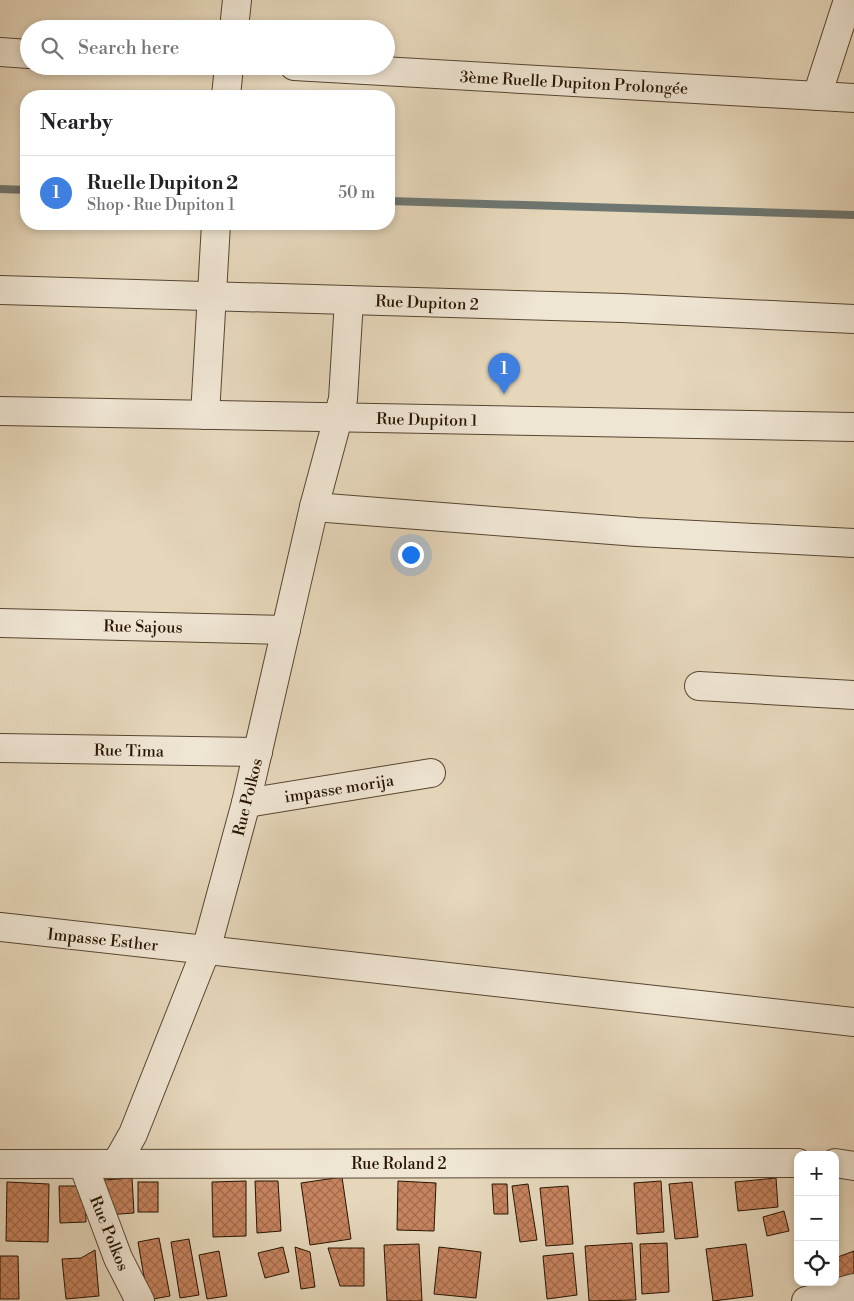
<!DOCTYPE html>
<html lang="en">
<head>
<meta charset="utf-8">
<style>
	:root { --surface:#fff; --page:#f6f6f6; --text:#202124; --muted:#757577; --line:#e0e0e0; --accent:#8f2418 }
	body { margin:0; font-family:"Libre Bodoni",serif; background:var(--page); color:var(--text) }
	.controls { position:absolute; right:15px; bottom:15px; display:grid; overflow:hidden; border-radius:10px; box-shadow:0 2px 8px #0003 }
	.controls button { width:45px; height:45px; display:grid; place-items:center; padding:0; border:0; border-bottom:1px solid var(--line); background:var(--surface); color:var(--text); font:25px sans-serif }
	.you { position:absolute; left:410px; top:554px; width:18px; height:18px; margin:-12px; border:4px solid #fff; border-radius:50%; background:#1a73e8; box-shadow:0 0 0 8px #1a73e833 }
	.badge { display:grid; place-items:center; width:32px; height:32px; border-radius:50%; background:var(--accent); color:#fff; font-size:16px; font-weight:700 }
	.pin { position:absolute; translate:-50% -41px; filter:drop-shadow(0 1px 2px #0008) }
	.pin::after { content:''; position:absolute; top:26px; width:18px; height:15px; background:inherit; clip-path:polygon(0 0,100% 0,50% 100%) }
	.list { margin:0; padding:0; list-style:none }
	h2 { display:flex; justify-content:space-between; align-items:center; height:65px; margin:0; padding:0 20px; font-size:21px }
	h2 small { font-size:16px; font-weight:400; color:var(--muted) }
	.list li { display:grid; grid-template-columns:32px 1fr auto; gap:15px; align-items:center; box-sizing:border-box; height:75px; padding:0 20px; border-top:1px solid var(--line) }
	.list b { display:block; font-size:19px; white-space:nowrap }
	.list p { margin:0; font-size:16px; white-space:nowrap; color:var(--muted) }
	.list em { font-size:16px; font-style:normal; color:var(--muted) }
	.icon { flex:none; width:28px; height:28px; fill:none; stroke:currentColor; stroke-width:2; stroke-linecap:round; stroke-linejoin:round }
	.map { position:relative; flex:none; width:854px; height:1301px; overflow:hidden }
	.search { position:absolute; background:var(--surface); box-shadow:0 2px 8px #0003; left:20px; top:20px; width:375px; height:55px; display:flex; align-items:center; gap:12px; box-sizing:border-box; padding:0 18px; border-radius:28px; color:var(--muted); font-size:19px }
	.panel { position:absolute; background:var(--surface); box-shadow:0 2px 8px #0003; left:20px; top:90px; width:375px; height:140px; border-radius:20px }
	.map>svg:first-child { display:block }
</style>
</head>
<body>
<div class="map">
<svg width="854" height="1301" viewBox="0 0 854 1301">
	<defs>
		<pattern id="building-cross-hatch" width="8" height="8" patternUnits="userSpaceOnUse" patternTransform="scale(1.25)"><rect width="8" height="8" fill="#c7845f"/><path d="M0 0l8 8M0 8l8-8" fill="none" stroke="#a26b4c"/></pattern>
	</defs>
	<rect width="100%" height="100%" fill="#e6d7bb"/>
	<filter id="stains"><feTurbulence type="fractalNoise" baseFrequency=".004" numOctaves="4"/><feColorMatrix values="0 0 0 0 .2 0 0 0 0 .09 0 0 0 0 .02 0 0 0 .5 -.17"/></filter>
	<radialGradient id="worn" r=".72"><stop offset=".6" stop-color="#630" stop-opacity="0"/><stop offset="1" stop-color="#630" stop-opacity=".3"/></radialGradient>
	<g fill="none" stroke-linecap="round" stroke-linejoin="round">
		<!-- stream -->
		<g stroke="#6d7671" stroke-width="8">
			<path d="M0,189l26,1"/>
			<path d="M389,201l465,14"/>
		</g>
	</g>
	<!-- building -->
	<g fill="url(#building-cross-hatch)" stroke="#271401">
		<path d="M342,1177l9,62 -41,6 -9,-62z"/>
		<path d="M132,1178l2,35 -28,2 -3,-35z"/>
		<path d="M776,1178l2,29 -40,4 -3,-29z"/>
		<path d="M246,1181v55l-33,1 -1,-55z"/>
		<path d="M255,1181h23l3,50 -24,2z"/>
		<path d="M398,1181l38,2 -2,48 -37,-1z"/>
		<path d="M661,1181l3,51 -27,2 -3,-51z"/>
		<path d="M7,1182l42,2 -1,58 -42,-1z"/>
		<rect x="138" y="1182" width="20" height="30"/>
		<path d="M692,1182l6,55 -23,2 -6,-55z"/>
		<path d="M492,1184h15l1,30h-14z"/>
		<path d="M528,1184l9,56 -17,2 -8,-56z"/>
		<path d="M59,1186h26l1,36 -26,1z"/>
		<path d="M568,1186l5,58 -27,2 -6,-58z"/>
		<path d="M784,1211l5,20 -22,5 -4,-19z"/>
		<path d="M159,1238l11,58 -22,4 -10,-58z"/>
		<path d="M189,1239l10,56 -19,3 -9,-56z"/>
		<path d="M632,1243l4,57 -47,1 -4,-55z"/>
		<path d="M667,1243l2,49 -27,2 -2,-50z"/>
		<path d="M419,1244l3,57h-35l-3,-56z"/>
		<path d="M746,1244l7,52 -40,5 -7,-52z"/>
		<path d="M283,1247l6,25 -24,6 -7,-25z"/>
		<path d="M295,1247l15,5 5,35 -14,2z"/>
		<path d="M439,1247l42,5 -5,46 -42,-4z"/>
		<path d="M328,1248h36v38h-24z"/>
		<path d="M95,1250l4,46 -33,3 -4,-40 19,-1z"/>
		<path d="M219,1251l8,45 -20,3 -8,-44z"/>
		<path d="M854,1251v27l-33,12 -3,-8h17v-24z"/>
		<path d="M573,1253l4,42 -30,4 -4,-43z"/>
		<path d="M0,1256h18l1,43h-19z"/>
	</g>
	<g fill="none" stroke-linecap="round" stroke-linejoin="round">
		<defs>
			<g id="minor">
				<path d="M234,29l3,-29"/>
				<path d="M0,52l29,2"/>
				<path d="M294,66l560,32"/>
				<path d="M226,96l3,-30"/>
				<path d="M817,96l31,-96"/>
				<path d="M0,290l622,18 232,11"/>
				<path d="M0,411l854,16"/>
				<path d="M205,415l11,-191"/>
				<path d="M314,507l323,25 217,11"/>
				<path d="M0,623l286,7"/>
				<path d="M699,686l155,9"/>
				<path d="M0,748l258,4"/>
				<path d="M246,803l185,-30"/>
				<path d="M0,927l854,95"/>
				<path d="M835,1163l19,3"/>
				<path d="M0,1164l798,-1"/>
				<path d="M83,1164l35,94 22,43"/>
				<path d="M116,1164l17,-30 73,-184 40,-147 68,-296 29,-108 6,-99"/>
				<path d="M806,1301l48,-13"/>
			</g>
		</defs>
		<!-- minor casing -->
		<use href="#minor" stroke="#574530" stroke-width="30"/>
		<!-- minor -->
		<use href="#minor" stroke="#efe5d3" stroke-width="28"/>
	</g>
	<g text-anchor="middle" stroke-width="4" stroke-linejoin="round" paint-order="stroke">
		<!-- street labels -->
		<g font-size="16" fill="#271401" stroke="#efe5d3">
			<text transform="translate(574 82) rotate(3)" y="6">3ème Ruelle Dupiton Prolongée</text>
			<text transform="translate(427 302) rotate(2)" y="6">Rue Dupiton 2</text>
			<text transform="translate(427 419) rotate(1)" y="6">Rue Dupiton 1</text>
			<text transform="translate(143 626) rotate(1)" y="6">Rue Sajous</text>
			<text transform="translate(129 750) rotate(1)" y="6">Rue Tima</text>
			<text transform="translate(339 788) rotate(-9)" y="6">impasse morija</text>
			<text transform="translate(247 797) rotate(-76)" y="6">Rue Polkos</text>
			<text transform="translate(103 939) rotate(6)" y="6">Impasse Esther</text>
			<text x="399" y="1169">Rue Roland 2</text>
			<text transform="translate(110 1233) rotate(68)" y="6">Rue Polkos</text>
		</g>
	</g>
	<rect width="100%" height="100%" filter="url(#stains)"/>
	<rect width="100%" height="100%" fill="url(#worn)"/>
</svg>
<div class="controls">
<button>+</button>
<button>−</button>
<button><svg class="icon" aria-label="locate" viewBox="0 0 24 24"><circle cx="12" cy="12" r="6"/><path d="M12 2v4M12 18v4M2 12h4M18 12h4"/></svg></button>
</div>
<div class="you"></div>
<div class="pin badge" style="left:504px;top:394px;background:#3f7fe0">1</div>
<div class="search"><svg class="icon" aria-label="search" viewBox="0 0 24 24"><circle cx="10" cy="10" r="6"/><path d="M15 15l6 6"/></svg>Search here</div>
<section class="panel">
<h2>Nearby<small></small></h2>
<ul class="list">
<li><span class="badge" style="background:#3f7fe0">1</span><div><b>Ruelle Dupiton 2</b><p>Shop · Rue Dupiton 1</p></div><em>50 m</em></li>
</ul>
</section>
</div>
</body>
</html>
